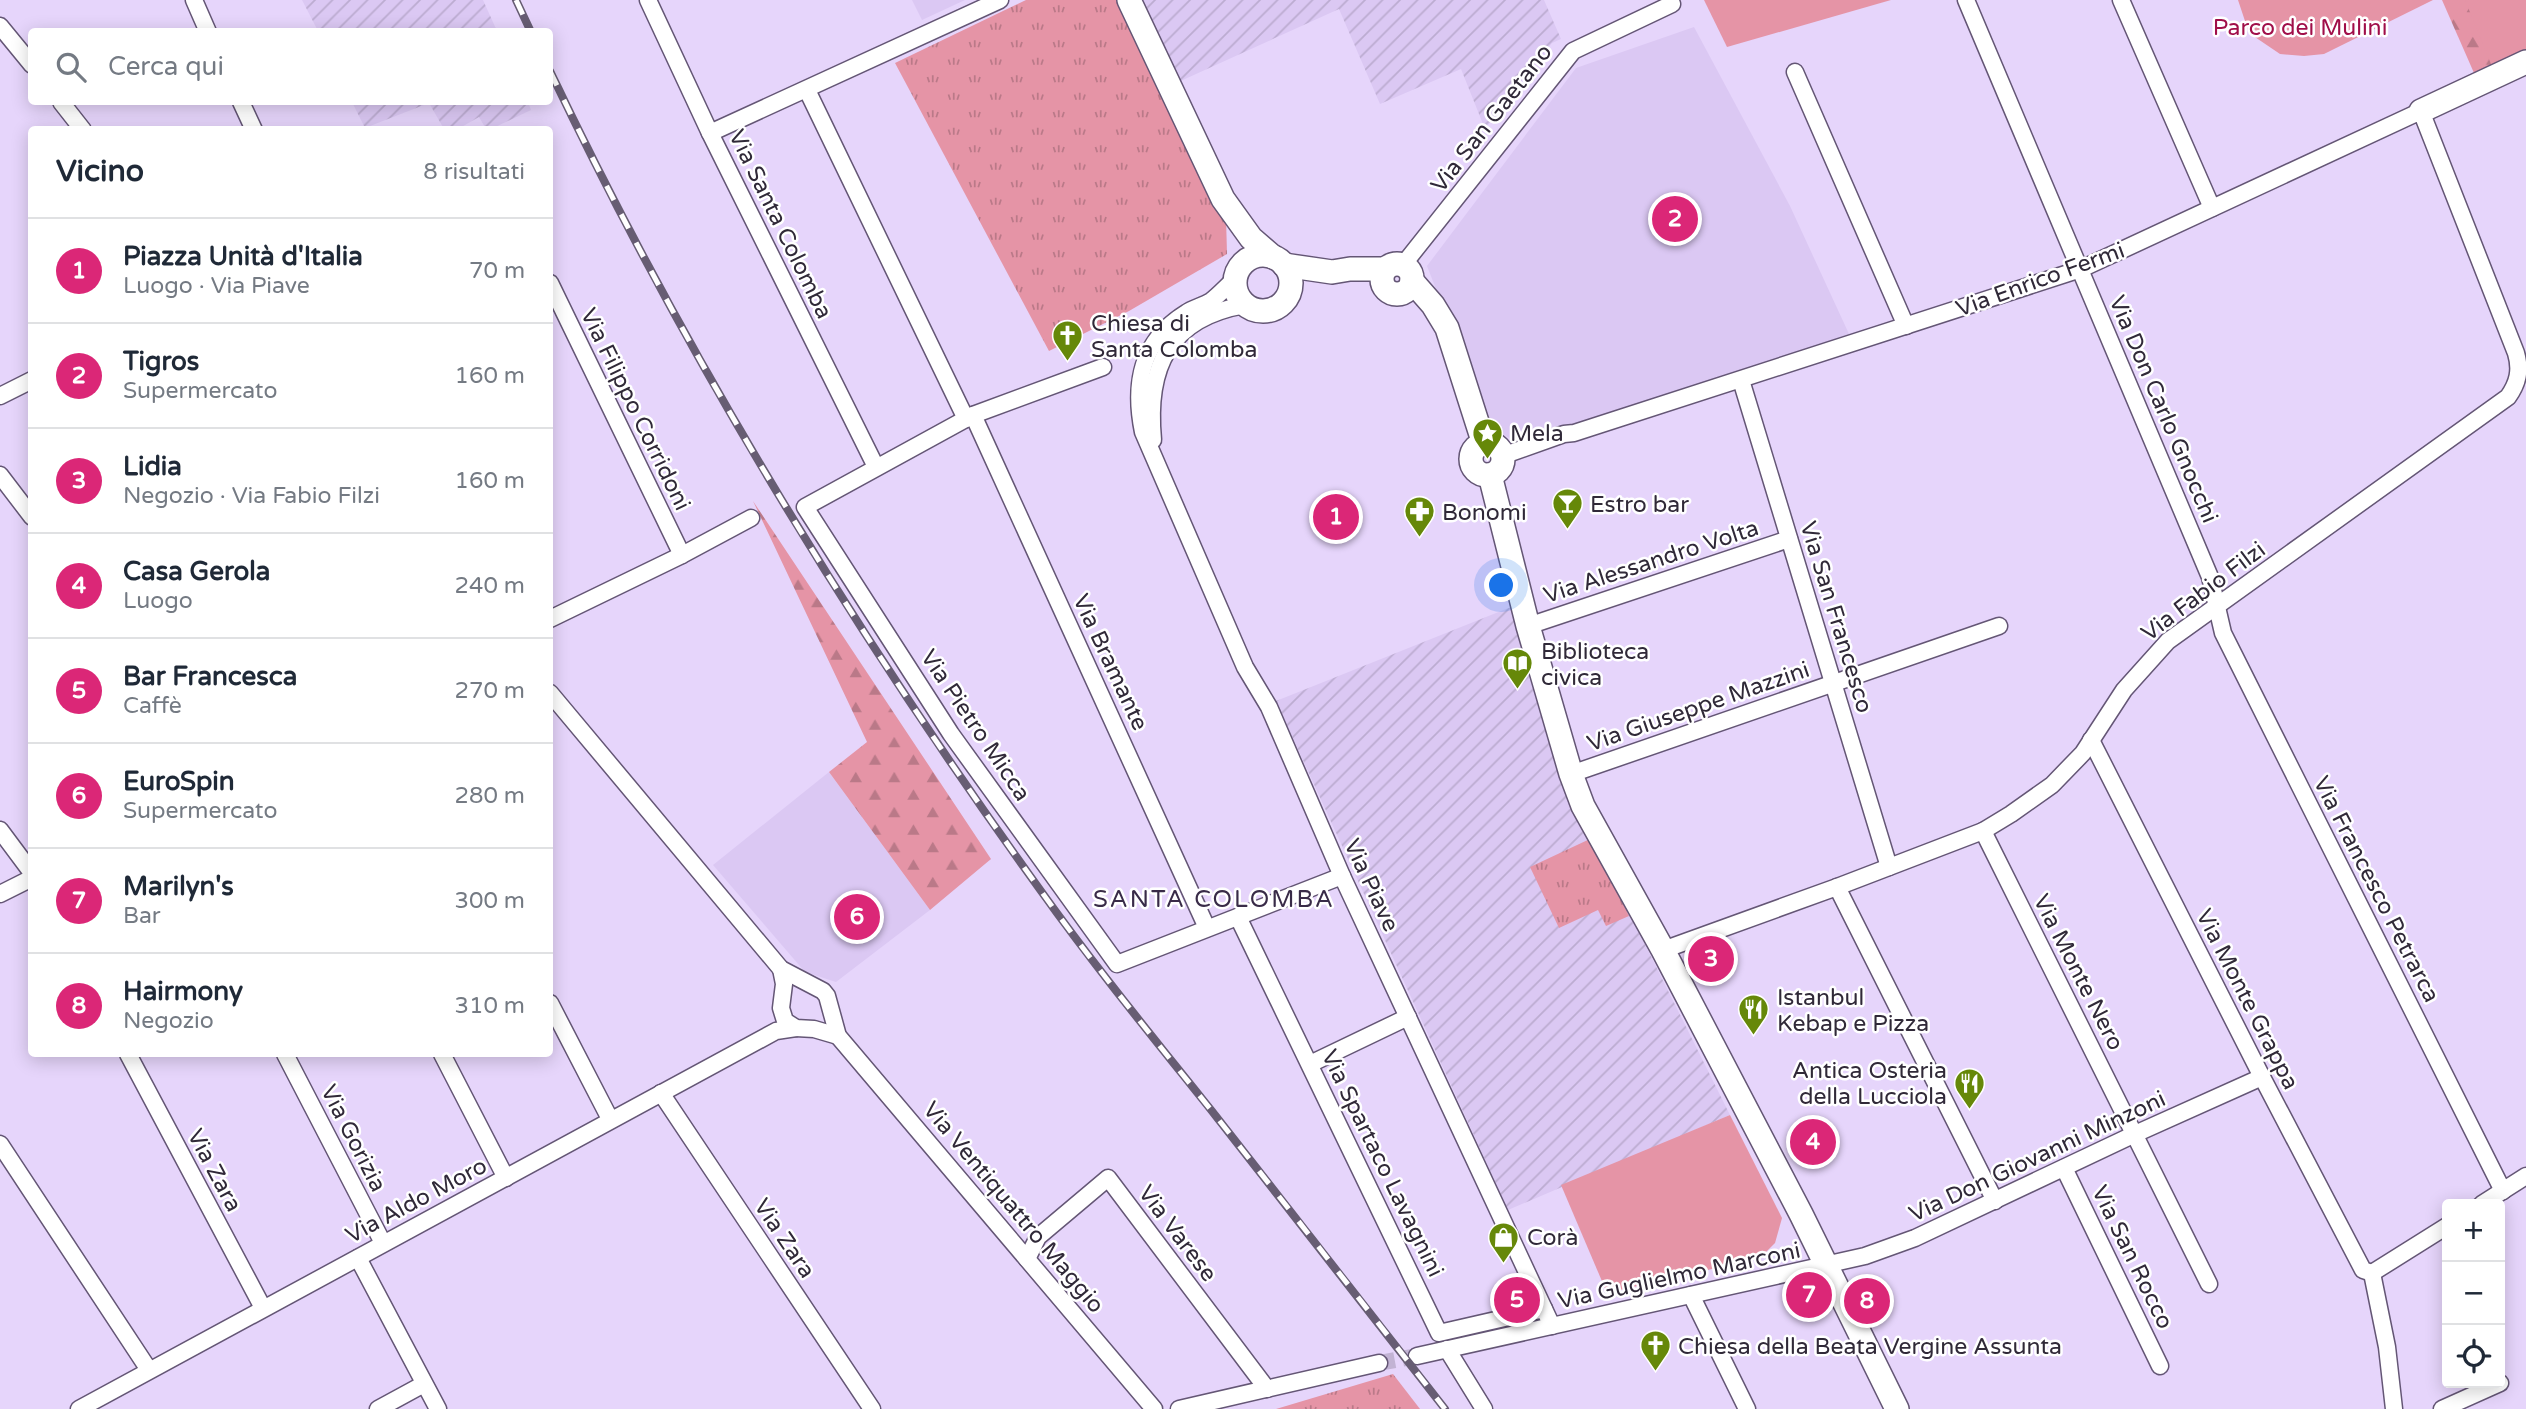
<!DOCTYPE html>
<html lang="it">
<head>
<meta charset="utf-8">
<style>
	:root { --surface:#fff; --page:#f6f6f7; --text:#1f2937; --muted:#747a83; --line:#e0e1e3; --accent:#db2777 }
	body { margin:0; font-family:"Varela Round",sans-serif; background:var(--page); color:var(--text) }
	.controls { position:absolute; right:21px; bottom:21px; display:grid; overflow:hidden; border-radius:7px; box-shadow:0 4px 18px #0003 }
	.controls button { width:63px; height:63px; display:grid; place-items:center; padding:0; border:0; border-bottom:2px solid var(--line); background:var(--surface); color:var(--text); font:35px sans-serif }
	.you { position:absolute; left:1502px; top:586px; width:24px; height:24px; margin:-18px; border:5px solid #fff; border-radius:50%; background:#1a73e8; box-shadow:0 0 0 10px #1a73e833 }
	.badge { display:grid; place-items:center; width:46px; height:46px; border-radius:50%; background:var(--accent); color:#fff; font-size:23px; font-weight:700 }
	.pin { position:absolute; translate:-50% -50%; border:4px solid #fff; box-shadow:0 2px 7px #0006 }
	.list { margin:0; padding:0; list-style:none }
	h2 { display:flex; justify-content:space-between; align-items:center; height:91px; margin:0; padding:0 28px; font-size:30px }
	h2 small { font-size:23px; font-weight:400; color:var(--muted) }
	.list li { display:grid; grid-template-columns:46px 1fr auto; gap:21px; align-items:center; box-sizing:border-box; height:105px; padding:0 28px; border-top:2px solid var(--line) }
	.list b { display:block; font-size:26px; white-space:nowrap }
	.list p { margin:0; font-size:23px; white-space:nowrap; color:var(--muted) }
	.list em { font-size:23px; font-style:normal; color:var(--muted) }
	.icon { flex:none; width:38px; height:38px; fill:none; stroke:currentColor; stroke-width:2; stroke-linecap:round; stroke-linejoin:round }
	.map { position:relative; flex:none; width:2526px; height:1409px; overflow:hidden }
	.search { position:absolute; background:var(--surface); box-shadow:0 4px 18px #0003; left:28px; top:28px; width:525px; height:77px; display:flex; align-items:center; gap:18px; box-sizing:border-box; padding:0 24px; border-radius:7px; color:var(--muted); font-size:26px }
	.panel { position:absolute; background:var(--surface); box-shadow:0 4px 18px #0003; left:28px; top:126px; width:525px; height:931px; border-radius:7px }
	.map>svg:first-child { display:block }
</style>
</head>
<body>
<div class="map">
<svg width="2526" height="1409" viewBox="0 0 2526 1409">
	<defs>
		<pattern id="industrial-furrows" width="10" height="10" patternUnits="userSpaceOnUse" patternTransform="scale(1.75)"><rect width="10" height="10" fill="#dbc8f3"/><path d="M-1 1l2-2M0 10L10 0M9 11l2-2" fill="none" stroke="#bcacd1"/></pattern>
		<pattern id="grass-tufts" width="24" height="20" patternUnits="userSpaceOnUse" patternTransform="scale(1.75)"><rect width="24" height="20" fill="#e594a6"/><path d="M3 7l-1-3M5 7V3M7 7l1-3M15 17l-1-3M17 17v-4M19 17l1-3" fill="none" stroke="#ba7988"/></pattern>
		<pattern id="forest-firs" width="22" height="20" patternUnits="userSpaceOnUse" patternTransform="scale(1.75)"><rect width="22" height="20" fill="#e594a6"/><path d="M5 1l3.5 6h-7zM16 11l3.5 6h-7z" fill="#ba7988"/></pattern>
	</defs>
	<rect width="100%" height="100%" fill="#e6d5fb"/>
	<!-- built -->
	<g fill="#dbc8f3">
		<path d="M912,0h53l-43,20z"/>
		<path d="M1694,27l96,179 59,128 -326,113 -34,-22 -62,-159 149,-198z"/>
		<path d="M829,772l101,138 -94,72 -31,-10 -92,-107z"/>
	</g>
	<!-- industrial -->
	<g fill="url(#industrial-furrows)">
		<path d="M302,0h181l14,31h-179z"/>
		<path d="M1135,0h409l17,39 -9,4 -67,86 -24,-60 -81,35 -41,-95 -165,75z"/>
		<path d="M352,102h176l3,8 -40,19h-5l-7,-12 -21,12h-14l-15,-26 -64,25z"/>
		<path d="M1511,607l64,203 17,28 138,277 -222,95 -232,-509z"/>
	</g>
	<!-- grass -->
	<g fill="url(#grass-tufts)">
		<path d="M1026,0h90l110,217 1,37 -98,57 -80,40 -154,-288z"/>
		<path d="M1592,838l37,78 -23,10 -8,-16 -39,18 -29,-61z"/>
		<path d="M1393,1374l27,35h-144z"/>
	</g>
	<!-- forest -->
	<g fill="url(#forest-firs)">
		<path d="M2442,0h84v49l-52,24z"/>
		<path d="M753,501l238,358 -61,51 -101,-138 38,-30z"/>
	</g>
	<!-- park -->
	<g fill="#e594a6">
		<path d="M1704,0h187l-164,47z"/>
		<path d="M2238,0h195l-109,54 -20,2 -24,-2 -31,-21z"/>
		<path d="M2465,0h61v73l-27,11z"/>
		<path d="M1730,1115l52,103 -7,25 -15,15 -153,35 -46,-108z"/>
	</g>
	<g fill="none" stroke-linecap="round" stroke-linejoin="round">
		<!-- street-tunnel -->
		<path stroke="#c2b3d4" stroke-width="16" stroke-dasharray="16 8" stroke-linecap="butt" d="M1379,1363l38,-7"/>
		<defs>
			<g id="street">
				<path d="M194,0l14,32"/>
				<path d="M648,0l62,133 166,334"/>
				<path d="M1966,0l244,577 13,56 280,558"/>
				<path d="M2121,0l91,208"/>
				<path d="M0,26l32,39"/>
				<path d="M1795,72l111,254"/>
				<path d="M807,90l159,329"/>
				<path d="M61,102l22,28"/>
				<path d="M241,102l13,28"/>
				<path d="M710,133l290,-133"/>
				<path d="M1403,265l170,-214 99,-47"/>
				<path d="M1235,279c-8,7 -16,16 -24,22 -8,5 -18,7 -25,12 -45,28 -53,70 -43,119l102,235 24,40 73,169 210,450"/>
				<path d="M550,283l132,272"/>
				<path d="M1103,367l-130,48 -168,92 146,227 166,230 225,-88"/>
				<path d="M1741,380l148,487"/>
				<path d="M0,396l32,-16"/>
				<path d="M973,415l234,513"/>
				<path d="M1153,440c-7,-73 16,-122 92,-135"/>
				<path d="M1502,456l62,-22 10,-1 507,-164 340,-158 95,242c5,17 2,30 -8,44l-340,244 -44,49 -41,63 -31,32 -41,29 -28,17 -146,56 -174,63"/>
				<path d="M0,475l32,42"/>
				<path d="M550,619l132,-64 69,-37"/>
				<path d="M1528,626l261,-87"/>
				<path d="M550,693l231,276 42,22 4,5 11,40 316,373"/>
				<path d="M2091,740l171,337 101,193 9,3"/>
				<path d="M1571,774l428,-148"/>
				<path d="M0,830l32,43"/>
				<path d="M1983,831l226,453"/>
				<path d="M1837,887l158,314"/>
				<path d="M0,894l32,-16"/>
				<path d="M1238,917l201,416 105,-24"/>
				<path d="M781,969l3,15 -3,24 4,13 11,7 18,1 24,7"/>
				<path d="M550,1003l60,116"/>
				<path d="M128,1054l135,254"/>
				<path d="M285,1054l98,189"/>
				<path d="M442,1054l64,124"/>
				<path d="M1310,1064l98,-47"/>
				<path d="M661,1093l211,316"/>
				<path d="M0,1144l149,226"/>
				<path d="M2064,1168l96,198"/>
				<path d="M2482,1204l44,-28"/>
				<path d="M358,1258l80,151"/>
				<path d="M1027,1259l11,-22 70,-59 159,211"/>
				<path d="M2372,1273l15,74 7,62"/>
				<path d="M2372,1273l75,-47"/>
				<path d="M1691,1295l56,114"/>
				<path d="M1447,1349l37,60"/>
				<path d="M1417,1356l448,-100 50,-18 220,-104 127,-57"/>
				<path d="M79,1409l697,-378 20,-3"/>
				<path d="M378,1409l46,-25"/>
				<path d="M1179,1409l200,-46"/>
				<path d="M2442,1409l58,-26"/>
			</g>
			<g id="secondary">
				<path d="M1129,0l94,199 28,39 22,19"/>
				<path d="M2421,111l105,-49"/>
				<circle cx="1263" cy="283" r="28"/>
				<circle cx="1397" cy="279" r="15"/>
				<path d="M1284,265l48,7 18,-3h35"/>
				<path d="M1412,281l21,24 14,23 37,116"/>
				<circle cx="1487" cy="459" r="16"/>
				<path d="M1490,475l38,151 43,148 12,32 80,144 138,264 96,195"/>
			</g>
		</defs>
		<!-- street casing -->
		<use href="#street" stroke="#645675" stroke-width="19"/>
		<!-- secondary casing -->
		<use href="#secondary" stroke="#645675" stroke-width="26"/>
		<!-- street -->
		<use href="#street" stroke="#fff" stroke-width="16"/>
		<!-- secondary -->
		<use href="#secondary" stroke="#fff" stroke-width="23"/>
		<defs>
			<g id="rail">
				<path d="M516,0l15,32"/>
				<path d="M550,71c137,288 304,561 491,820 55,77 115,150 174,224 77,98 154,196 230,294"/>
			</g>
		</defs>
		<!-- rail casing -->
		<use href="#rail" stroke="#675d73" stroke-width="8"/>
		<!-- rail -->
		<use href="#rail" stroke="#fff" stroke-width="5" stroke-dasharray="16" stroke-linecap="butt"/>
	</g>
	<!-- icons -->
	<defs>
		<symbol id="church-pin" viewBox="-11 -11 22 30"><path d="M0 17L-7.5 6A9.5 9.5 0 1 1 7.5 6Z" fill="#668809" stroke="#fff"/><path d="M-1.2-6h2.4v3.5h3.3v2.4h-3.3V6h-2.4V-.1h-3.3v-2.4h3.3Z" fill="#fff"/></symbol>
		<symbol id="sight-pin" viewBox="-11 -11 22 30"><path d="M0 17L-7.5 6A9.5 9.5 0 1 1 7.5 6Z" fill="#668809" stroke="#fff"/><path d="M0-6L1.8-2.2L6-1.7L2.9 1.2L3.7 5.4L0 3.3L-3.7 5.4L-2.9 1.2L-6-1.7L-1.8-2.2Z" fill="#fff"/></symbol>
		<symbol id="bar-pin" viewBox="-11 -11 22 30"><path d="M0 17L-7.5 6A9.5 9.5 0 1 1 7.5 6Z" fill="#668809" stroke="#fff"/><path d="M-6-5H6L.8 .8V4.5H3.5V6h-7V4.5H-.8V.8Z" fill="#fff"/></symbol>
		<symbol id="pharmacy-pin" viewBox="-11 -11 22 30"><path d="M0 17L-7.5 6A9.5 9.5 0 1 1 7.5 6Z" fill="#668809" stroke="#fff"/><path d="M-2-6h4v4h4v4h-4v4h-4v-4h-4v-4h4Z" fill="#fff"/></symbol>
		<symbol id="library-pin" viewBox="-11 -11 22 30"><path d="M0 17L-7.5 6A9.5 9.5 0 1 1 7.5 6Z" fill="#668809" stroke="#fff"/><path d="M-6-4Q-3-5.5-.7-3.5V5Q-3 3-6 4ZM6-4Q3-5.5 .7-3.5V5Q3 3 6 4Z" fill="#fff"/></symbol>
		<symbol id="restaurant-pin" viewBox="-11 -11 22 30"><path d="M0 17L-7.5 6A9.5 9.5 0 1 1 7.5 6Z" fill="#668809" stroke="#fff"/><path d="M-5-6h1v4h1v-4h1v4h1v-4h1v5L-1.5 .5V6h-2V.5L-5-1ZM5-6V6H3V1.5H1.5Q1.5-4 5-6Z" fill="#fff"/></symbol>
		<symbol id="shop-pin" viewBox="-11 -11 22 30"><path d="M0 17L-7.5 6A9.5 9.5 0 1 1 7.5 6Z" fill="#668809" stroke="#fff"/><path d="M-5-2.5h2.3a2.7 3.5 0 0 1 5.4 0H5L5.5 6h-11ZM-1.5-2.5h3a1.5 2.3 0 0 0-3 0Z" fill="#fff"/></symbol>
	</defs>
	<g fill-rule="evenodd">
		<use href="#church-pin" x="1050" y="318" width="35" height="47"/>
		<use href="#sight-pin" x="1470" y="416" width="35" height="47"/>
		<use href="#bar-pin" x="1550" y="486" width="35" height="47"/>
		<use href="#pharmacy-pin" x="1402" y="494" width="35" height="47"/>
		<use href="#library-pin" x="1500" y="646" width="35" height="47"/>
		<use href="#restaurant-pin" x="1736" y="992" width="35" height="47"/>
		<use href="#restaurant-pin" x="1952" y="1066" width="35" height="47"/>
		<use href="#shop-pin" x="1486" y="1220" width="35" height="47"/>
		<use href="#church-pin" x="1638" y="1328" width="35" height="47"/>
	</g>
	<g text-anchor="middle" stroke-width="5" stroke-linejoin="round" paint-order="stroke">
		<!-- park labels -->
		<g font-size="23" fill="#a00e49" stroke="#fff">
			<text x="2300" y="35">Parco dei Mulini</text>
		</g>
		<!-- street labels -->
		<g font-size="23" fill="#302938" stroke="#fff">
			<text transform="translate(1491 118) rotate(-52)" y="8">Via San Gaetano</text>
			<text transform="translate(781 224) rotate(64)" y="8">Via Santa Colomba</text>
			<text transform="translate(2040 279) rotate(-20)" y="8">Via Enrico Fermi</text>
			<text transform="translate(636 409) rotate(64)" y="8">Via Filippo Corridoni</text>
			<text transform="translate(2164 409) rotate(67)" y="8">Via Don Carlo Gnocchi</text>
			<text transform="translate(1651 561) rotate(-18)" y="8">Via Alessandro Volta</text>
			<text transform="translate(2203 591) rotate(-37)" y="8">Via Fabio Filzi</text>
			<text transform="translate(1837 617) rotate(73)" y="8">Via San Francesco</text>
			<text transform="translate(1111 662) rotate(65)" y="8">Via Bramante</text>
			<text transform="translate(1698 706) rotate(-19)" y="8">Via Giuseppe Mazzini</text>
			<text transform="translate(976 725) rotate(56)" y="8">Via Pietro Micca</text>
			<text transform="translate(1372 885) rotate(65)" y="8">Via Piave</text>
			<text transform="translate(2377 889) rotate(63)" y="8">Via Francesco Petrarca</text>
			<text transform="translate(2079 972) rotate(63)" y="8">Via Monte Nero</text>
			<text transform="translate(2248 999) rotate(63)" y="8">Via Monte Grappa</text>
			<text transform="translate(354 1138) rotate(63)" y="8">Via Gorizia</text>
			<text transform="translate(2037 1156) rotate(-25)" y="8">Via Don Giovanni Minzoni</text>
			<text transform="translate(1383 1163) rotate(64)" y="8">Via Spartaco Lavagnini</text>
			<text transform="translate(215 1170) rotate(62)" y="8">Via Zara</text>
			<text transform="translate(416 1200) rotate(-28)" y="8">Via Aldo Moro</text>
			<text transform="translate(1014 1207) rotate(50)" y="8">Via Ventiquattro Maggio</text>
			<text transform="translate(1178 1233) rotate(53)" y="8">Via Varese</text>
			<text transform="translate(785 1238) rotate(56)" y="8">Via Zara</text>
			<text transform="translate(2133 1257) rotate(64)" y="8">Via San Rocco</text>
			<text transform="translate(1679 1275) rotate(-12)" y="8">Via Guglielmo Marconi</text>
		</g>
		<!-- poi labels -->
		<g font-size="23" fill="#302938" stroke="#fff" text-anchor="start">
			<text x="1091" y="331">Chiesa di<tspan x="1091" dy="26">Santa Colomba</tspan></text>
			<text x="1510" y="441">Mela</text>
			<text x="1590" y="512">Estro bar</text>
			<text x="1442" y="520">Bonomi</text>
			<text x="1541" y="659">Biblioteca<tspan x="1541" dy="26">civica</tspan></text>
			<text x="1777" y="1005">Istanbul<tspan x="1777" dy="26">Kebap e Pizza</tspan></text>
			<text x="1947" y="1078" text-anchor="end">Antica Osteria<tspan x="1947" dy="26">della Lucciola</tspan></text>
			<text x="1527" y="1245">Corà</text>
			<text x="1678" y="1354">Chiesa della Beata Vergine Assunta</text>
		</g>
		<!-- neighbourhood labels -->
		<g font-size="24" letter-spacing="2" fill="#392b48" stroke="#fff">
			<text x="1214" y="907">SANTA COLOMBA</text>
		</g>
	</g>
</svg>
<div class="controls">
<button>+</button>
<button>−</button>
<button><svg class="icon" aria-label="locate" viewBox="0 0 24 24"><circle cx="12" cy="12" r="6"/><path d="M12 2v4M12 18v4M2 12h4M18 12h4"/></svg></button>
</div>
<div class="you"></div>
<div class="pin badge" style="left:1336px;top:517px">1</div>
<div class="pin badge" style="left:1675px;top:219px">2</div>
<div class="pin badge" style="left:1711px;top:959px">3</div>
<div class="pin badge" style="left:1813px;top:1142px">4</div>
<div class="pin badge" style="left:1517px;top:1300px">5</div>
<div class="pin badge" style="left:857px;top:917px">6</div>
<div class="pin badge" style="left:1809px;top:1295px">7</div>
<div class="pin badge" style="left:1867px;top:1301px">8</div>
<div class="search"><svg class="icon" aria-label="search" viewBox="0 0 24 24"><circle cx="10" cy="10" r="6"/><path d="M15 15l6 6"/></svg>Cerca qui</div>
<section class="panel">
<h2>Vicino<small>8 risultati</small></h2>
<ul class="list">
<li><span class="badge">1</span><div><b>Piazza Unità d'Italia</b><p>Luogo · Via Piave</p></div><em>70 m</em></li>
<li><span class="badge">2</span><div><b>Tigros</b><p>Supermercato</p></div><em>160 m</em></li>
<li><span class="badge">3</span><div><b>Lidia</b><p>Negozio · Via Fabio Filzi</p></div><em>160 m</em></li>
<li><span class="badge">4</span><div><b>Casa Gerola</b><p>Luogo</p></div><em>240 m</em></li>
<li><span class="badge">5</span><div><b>Bar Francesca</b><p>Caffè</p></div><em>270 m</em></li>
<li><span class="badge">6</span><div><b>EuroSpin</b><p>Supermercato</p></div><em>280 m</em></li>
<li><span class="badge">7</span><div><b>Marilyn's</b><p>Bar</p></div><em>300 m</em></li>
<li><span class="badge">8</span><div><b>Hairmony</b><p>Negozio</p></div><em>310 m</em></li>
</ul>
</section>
</div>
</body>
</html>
